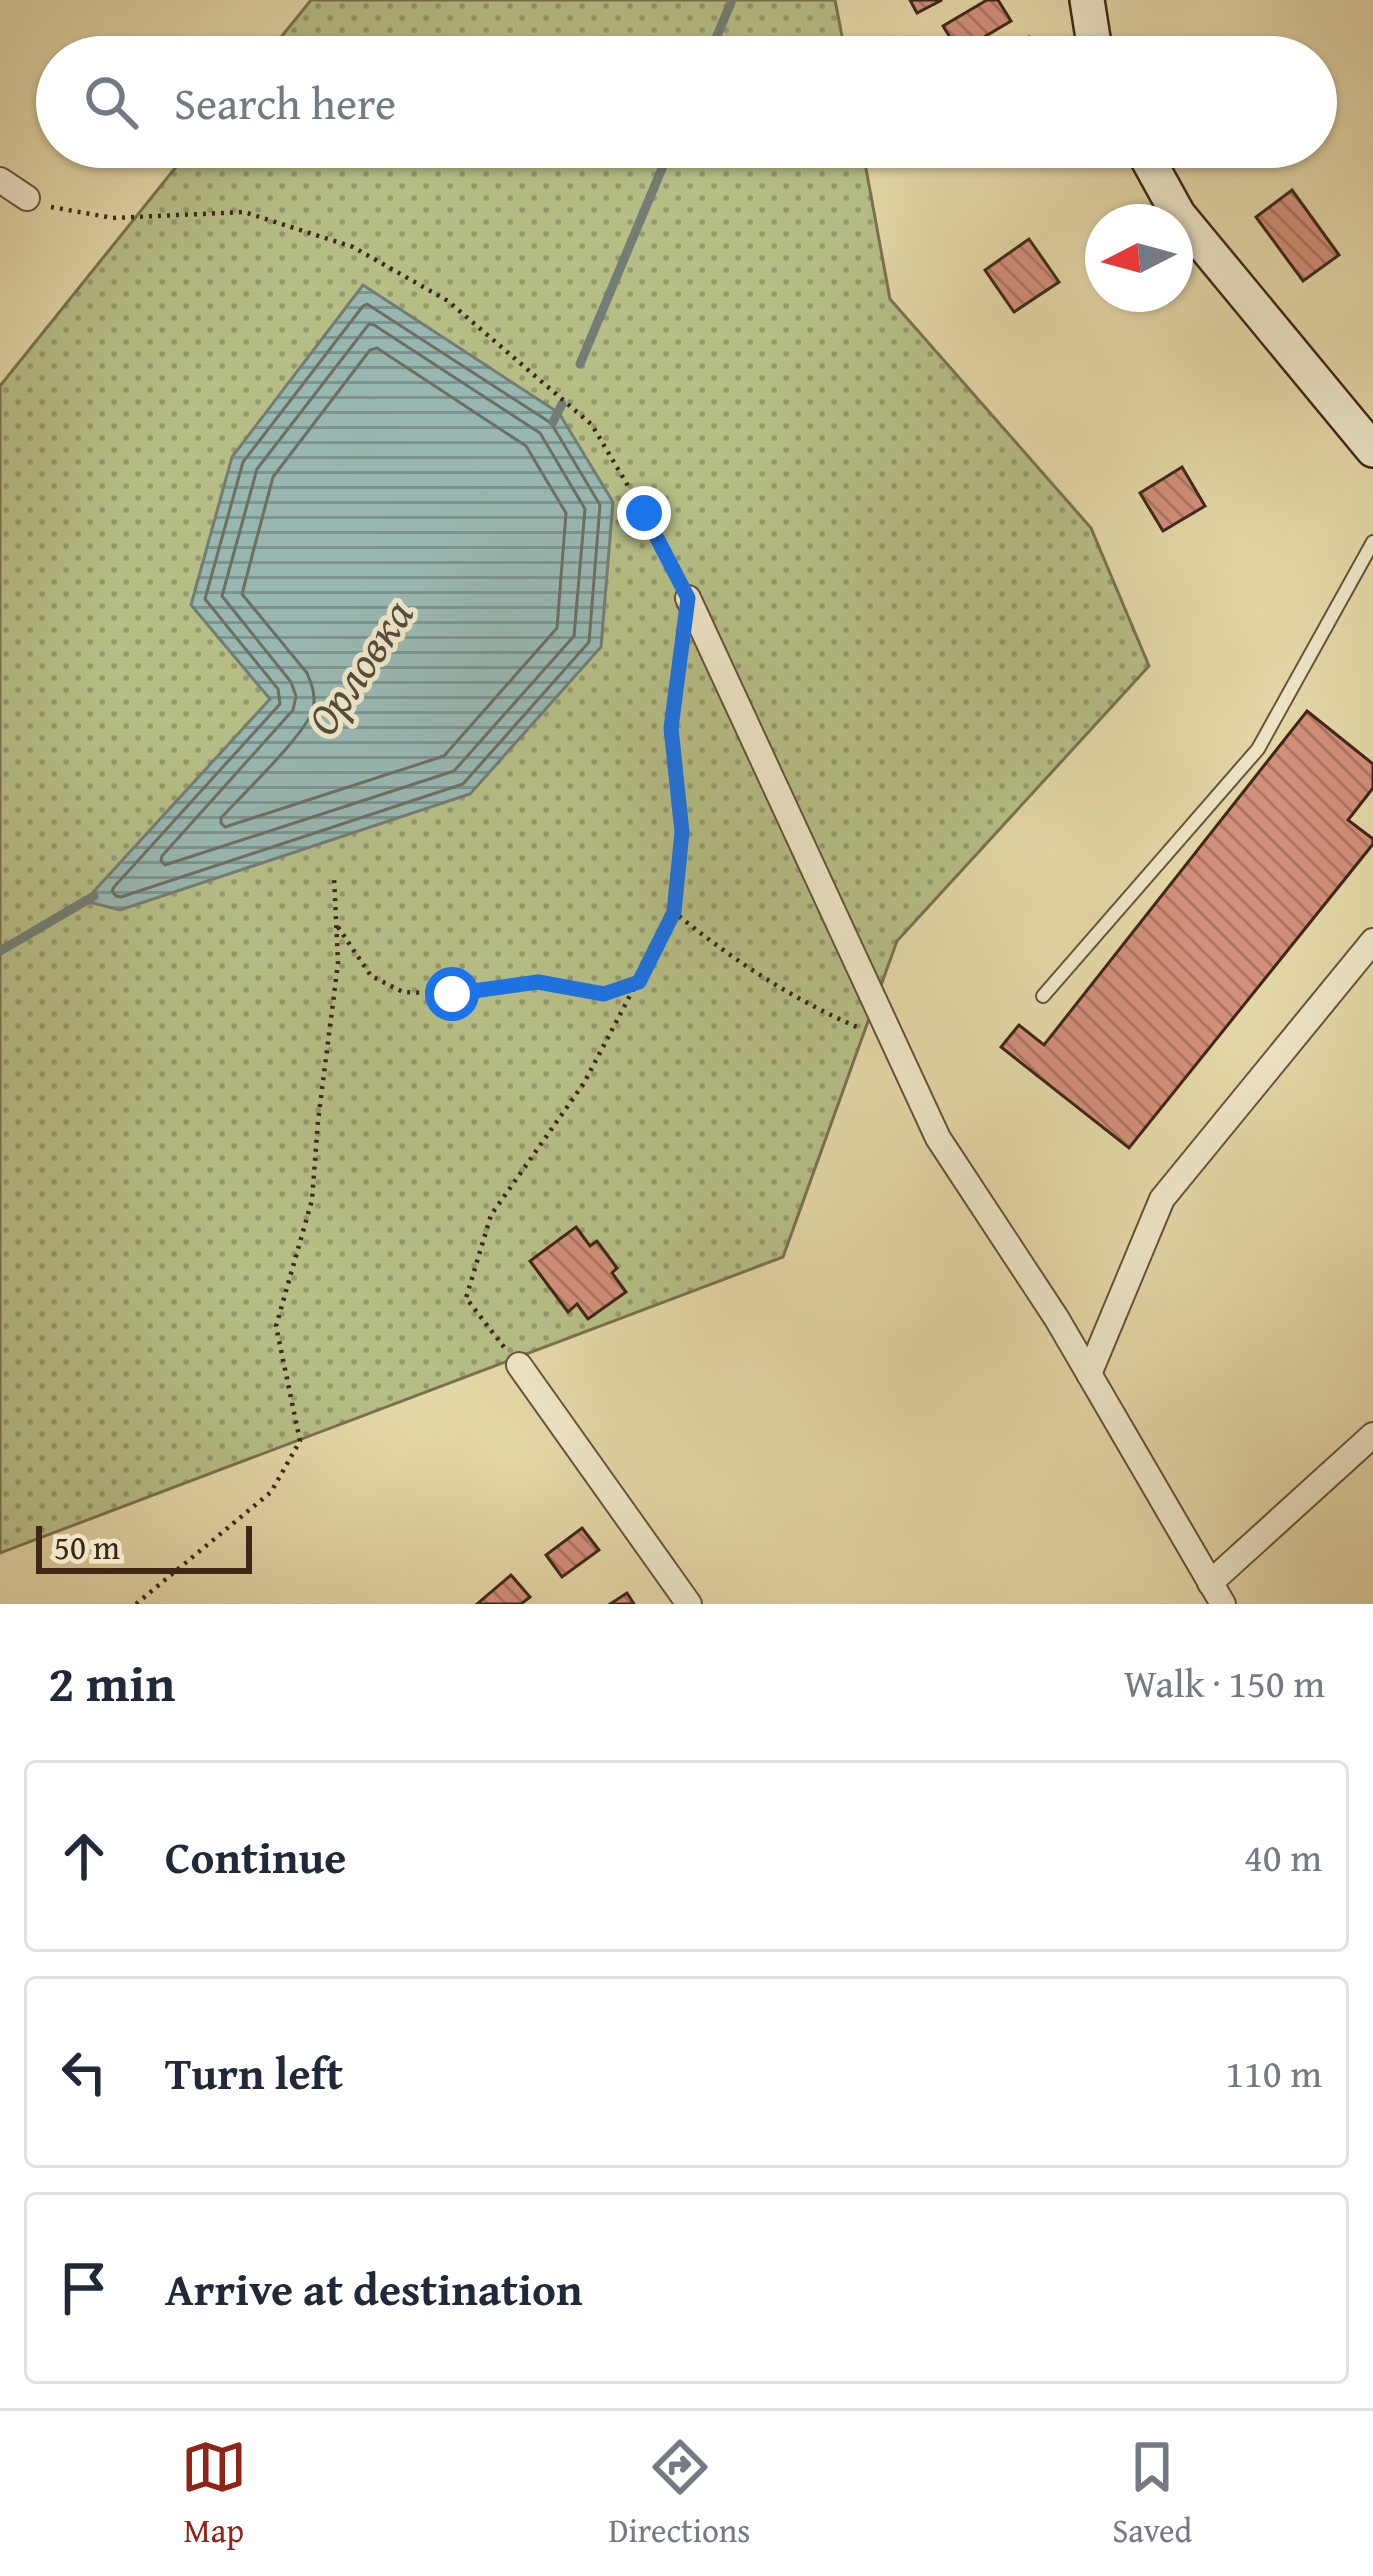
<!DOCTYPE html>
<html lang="en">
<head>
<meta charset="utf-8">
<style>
	:root { --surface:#fff; --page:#f2f2f3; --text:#1f2937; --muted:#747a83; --line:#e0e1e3; --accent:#8f2418 }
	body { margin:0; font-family:"Gentium Book Plus",serif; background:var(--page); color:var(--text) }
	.compass { position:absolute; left:1085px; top:204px; width:108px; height:108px; border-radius:50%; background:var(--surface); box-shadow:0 3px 9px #0004; rotate:264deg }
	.scale { position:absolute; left:36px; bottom:30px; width:216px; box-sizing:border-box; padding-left:12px; border:6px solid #3f2718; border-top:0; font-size:33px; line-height:42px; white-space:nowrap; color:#3f2718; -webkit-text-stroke:9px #ede5c6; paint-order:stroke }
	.stop { position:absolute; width:36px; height:36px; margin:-27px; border:9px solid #1a73e8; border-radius:50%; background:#fff }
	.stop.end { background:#1a73e8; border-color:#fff; box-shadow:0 3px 12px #0008 }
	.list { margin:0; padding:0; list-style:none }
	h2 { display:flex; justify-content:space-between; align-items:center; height:156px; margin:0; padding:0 48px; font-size:51px }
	h2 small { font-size:39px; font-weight:400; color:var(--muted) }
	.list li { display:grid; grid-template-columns:78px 1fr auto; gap:36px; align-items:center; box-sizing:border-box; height:192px; margin:0 24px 24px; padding:0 24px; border:3px solid var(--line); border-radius:12px }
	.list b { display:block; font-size:45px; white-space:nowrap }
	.list em { font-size:39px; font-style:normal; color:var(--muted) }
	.icon { flex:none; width:66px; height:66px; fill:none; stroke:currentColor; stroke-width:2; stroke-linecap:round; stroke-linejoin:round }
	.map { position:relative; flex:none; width:1373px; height:1604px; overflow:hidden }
	.search { position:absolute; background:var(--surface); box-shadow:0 3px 9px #0004; left:36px; right:36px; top:36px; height:132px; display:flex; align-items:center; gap:30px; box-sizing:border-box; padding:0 42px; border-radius:66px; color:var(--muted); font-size:45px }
	.sheet { height:804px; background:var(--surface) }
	nav { display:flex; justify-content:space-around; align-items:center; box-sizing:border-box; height:168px; border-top:3px solid var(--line); background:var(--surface); font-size:33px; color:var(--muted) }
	nav a { display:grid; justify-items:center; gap:6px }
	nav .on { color:var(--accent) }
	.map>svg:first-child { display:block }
</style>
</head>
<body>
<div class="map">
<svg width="1373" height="1604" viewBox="0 0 1373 1604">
	<defs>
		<pattern id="grass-dots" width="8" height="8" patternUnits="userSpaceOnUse" patternTransform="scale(3)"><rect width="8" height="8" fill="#b6be86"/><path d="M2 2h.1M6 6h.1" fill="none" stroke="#959a6d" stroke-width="1.8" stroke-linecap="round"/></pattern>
		<pattern id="water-rules" width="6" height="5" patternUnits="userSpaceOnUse" patternTransform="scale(3)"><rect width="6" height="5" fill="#98b7b1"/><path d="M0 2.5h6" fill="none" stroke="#7d958f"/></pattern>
		<pattern id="building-back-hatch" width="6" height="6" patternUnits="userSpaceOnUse" patternTransform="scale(3)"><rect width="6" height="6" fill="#d28f79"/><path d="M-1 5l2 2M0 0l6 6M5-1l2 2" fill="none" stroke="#ac7562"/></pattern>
	</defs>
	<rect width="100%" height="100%" fill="#e4d7a7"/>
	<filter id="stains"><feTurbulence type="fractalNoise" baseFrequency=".00167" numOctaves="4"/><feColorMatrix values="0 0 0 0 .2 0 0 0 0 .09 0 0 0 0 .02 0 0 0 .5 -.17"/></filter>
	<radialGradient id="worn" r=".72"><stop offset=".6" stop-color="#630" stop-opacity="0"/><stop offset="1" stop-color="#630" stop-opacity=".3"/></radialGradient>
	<!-- grass -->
	<g fill="url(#grass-dots)" stroke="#7a724f" stroke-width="3">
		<path d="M311,0h524l11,57h-581z"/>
		<path d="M192,147h670l28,152 201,229 58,138 -252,275 -114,316 -783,296v-1167z"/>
	</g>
	<!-- water -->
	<path fill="url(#water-rules)" stroke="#747d74" stroke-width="3" d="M363,285l196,128 54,89 -12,145 -131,147 -350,116 -35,-9 185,-202 -79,-94 41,-148z"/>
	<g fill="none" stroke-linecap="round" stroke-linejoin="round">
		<!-- shore -->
		<g stroke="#6c6f64" stroke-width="3">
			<path d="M367,304l184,119 49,82 -11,137 -126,142 -342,113 -5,-1 -4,-5 2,-4 166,-183 -2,-15 -73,-90 38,-137 120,-156z"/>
			<path d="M369,324l5,1 166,108 45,76 -11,127 -120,135 -289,94 -4,-4 1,-5 131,-146 3,-14 -5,-14 -69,-86 35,-127z"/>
			<path d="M377,348l149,98 40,67 -9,115 -113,128 -219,71 -4,-4v-5c20,-22 86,-85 92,-109 3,-13 -1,-24 -6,-36l-65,-79 31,-117 97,-127z"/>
		</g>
		<!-- stream -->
		<g stroke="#747d74" stroke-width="9">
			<path d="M708,57l24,-57"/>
			<path d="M580,364l91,-217"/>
			<path d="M553,422l9,-18"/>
			<path d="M0,951l94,-55"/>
		</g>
	</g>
	<!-- building -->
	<g fill="url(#building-back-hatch)" stroke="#3f2718" stroke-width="3">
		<path d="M910,0h32l-25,13z"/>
		<path d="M987,0h11l13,21 -52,31 -16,-26z"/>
		<path d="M1029,37l10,20h-51z"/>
		<path d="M1213,39l5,18h-47l-1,-6z"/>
		<path d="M1292,190l47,65 -36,26 -47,-64z"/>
		<path d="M1029,239l30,43 -45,30 -29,-42z"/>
		<path d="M1182,467l23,39 -42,25 -23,-38z"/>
		<path d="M1307,711l66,53v24l-25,32 25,19v5l-244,304 -128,-101 18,-22 25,20z"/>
		<path d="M576,1227l14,19 7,-5 20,27 -5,5 14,19 -38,27 -11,-15 -9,8 -38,-51z"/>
		<path d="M582,1528l17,22 -37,27 -16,-22z"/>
		<path d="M511,1575l19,22 -9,7h-44z"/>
		<path d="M627,1593l7,11h-24z"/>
	</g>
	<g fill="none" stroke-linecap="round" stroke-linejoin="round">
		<defs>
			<path id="lane" d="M1043,996l215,-247 115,-207"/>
			<g id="street">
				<path d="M0,180l27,18"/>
				<path d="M688,598l250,540 119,181 166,285"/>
				<path d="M519,1365l170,239"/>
				<path d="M1089,1374l73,-175 211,-258"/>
				<path d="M1210,1583l163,-148"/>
			</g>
			<g id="secondary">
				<path d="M1087,0l9,57"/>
				<path d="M1141,147l37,67 195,236"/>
			</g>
		</defs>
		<!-- lane casing -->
		<use href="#lane" stroke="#68533c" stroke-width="16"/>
		<!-- street casing -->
		<use href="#street" stroke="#68533c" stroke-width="28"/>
		<!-- secondary casing -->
		<use href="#secondary" stroke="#3f2718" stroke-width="38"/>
		<!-- path -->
		<g stroke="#3f2718" stroke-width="4.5" stroke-dasharray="3 6" stroke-linecap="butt">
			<path d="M51,207l62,11 131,-6 109,35 95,54 144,124 52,88 32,63"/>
			<path d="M681,650l-10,77 11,105 -8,80c56,46 116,86 183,115"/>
			<path d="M338,927l33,49 32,16 50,2 86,-11 65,11 31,-11"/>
			<path d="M504,1347l-38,-49 25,-83 93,-132 90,-171"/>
			<path d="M136,1604l135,-112 29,-51 -24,-115 36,-126 6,-79 20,-158 -4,-87"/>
		</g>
		<!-- lane -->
		<use href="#lane" stroke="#ede5c6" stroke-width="12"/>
		<!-- street -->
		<use href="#street" stroke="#ede5c6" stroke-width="24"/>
		<!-- secondary -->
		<use href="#secondary" stroke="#ede5c6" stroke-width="33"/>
	</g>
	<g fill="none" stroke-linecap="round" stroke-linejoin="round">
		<!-- route -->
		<path stroke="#1a73e8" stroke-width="15" d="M452,994l86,-12 66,12 35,-12 35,-70 8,-80 -11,-104 17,-130 -44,-85"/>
	</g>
	<g text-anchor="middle" stroke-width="10" stroke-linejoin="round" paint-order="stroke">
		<!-- water labels -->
		<g font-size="45" font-style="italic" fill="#554b3e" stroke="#ede5c6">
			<text transform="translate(359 667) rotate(-56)" y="16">Орловка</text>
		</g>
	</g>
	<rect width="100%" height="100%" filter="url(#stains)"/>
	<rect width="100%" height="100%" fill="url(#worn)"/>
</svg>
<svg class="compass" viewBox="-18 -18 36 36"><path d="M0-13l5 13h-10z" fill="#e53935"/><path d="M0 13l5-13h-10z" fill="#747a83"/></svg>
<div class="scale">50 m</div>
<div class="stop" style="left:452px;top:994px"></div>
<div class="stop end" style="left:644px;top:513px"></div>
<div class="search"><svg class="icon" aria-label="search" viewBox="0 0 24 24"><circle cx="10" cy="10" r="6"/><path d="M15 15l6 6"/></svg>Search here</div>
</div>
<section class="sheet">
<h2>2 min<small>Walk · 150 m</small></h2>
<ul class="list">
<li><svg class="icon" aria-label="ahead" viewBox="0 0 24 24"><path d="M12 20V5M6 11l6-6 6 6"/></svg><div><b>Continue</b></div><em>40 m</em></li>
<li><svg class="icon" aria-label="left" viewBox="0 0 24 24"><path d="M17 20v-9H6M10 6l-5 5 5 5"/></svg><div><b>Turn left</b></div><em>110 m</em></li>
<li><svg class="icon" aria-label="arrive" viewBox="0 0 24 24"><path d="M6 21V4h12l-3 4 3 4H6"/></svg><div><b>Arrive at destination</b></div></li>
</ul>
</section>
<nav>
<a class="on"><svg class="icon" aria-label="map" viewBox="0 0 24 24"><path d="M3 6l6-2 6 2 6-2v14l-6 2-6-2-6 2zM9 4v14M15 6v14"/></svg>Map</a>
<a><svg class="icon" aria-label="directions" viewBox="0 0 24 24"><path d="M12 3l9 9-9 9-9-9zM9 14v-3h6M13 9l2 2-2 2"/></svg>Directions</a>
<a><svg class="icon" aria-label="saved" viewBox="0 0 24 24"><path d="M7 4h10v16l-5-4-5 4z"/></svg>Saved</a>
</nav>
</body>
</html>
